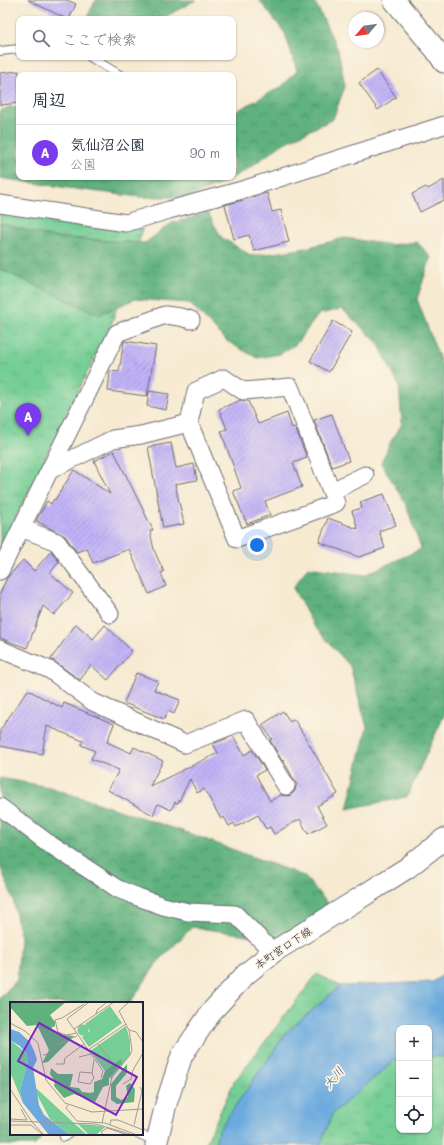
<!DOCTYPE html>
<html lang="ja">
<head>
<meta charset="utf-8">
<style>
	:root { --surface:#fff; --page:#f6f6f7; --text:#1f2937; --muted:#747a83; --line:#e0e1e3; --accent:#7c3aed }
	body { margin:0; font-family:Mali,"Klee One",sans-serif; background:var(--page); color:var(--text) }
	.controls { position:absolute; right:12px; bottom:12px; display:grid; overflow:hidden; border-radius:8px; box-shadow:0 1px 3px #0004 }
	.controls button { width:36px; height:36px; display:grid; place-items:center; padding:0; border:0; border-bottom:1px solid var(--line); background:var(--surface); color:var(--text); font:20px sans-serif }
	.compass { position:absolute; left:348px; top:12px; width:36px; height:36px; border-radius:50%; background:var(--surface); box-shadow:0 1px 3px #0004; rotate:241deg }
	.you { position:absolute; left:257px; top:545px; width:14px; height:14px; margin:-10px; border:3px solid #fff; border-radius:50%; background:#1a73e8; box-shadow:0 0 0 6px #1a73e833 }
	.badge { display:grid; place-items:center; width:26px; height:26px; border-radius:50%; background:var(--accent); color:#fff; font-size:13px; font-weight:700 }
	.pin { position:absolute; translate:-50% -33px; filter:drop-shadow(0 1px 2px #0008) }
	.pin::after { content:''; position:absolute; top:21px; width:14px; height:12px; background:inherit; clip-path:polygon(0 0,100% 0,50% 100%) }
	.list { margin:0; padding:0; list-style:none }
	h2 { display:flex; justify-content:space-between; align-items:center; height:52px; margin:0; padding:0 16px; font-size:17px }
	h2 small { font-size:13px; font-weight:400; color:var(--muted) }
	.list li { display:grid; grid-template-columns:26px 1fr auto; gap:12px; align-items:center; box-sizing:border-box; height:56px; padding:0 16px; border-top:1px solid var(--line) }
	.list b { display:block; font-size:15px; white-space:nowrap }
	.list p { margin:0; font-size:13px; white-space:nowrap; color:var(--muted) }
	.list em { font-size:13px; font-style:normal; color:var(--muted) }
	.icon { flex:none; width:22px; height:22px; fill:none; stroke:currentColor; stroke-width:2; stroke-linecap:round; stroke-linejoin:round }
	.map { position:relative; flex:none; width:444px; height:1145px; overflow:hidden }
	.search { position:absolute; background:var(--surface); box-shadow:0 1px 3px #0004; left:16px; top:16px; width:220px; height:44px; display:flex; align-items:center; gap:10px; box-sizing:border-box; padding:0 14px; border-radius:8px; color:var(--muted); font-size:15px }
	.panel { position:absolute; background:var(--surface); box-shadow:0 1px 3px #0004; left:16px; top:72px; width:220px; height:108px; border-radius:8px }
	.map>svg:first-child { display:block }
</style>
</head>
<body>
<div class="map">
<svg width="444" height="1145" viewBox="0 0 444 1145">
	<defs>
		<pattern id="grass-tufts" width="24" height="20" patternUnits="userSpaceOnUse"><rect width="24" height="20" fill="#74ce95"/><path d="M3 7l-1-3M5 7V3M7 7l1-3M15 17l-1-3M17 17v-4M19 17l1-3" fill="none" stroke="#64b181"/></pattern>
		<pattern id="forest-crowns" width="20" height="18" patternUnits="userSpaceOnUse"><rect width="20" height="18" fill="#5fb17e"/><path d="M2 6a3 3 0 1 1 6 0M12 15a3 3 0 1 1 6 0" fill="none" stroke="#4e9068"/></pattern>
		<pattern id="building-hatch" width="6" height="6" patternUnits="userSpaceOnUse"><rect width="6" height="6" fill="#c1b3f8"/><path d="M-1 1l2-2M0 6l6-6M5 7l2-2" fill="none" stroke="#9c91ca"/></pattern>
	</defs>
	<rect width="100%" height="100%" fill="#fcf5e5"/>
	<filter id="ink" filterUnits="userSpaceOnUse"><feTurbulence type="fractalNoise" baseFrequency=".025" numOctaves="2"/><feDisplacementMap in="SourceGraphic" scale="8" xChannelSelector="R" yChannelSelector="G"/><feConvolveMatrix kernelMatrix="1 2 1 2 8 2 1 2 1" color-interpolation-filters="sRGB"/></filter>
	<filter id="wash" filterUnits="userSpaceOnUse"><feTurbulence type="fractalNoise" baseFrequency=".012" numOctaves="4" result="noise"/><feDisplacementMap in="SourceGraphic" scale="16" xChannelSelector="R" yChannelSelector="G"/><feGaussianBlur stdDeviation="0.9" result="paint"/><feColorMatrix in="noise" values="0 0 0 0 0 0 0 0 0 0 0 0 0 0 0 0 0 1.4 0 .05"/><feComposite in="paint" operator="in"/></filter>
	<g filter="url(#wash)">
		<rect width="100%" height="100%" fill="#f6ead1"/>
		<!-- grass -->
		<g fill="url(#grass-tufts)" stroke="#4b7868">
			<path d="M0,211l59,9 84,9 -31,93 -112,228z"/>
			<path d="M317,974l23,12 -54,47 -68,98 -3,14h-10l29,-63z"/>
			<path d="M444,1056v89h-124l12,-32 63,-53h4v70h30v-73z"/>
		</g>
		<!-- forest -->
		<g fill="url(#forest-crowns)" stroke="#406a5c">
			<path d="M96,0h100l-35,19h-72v-6z"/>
			<path d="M259,0h53l5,6 21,44 7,36 -12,33 -49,24 -38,27 -25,14 -31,13h-50l-65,-8 -75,-11v-67l9,-4 10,1v69h214v-63l9,-6 39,-21 16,-16 -12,-38z"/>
			<path d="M208,213l13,24 31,19 49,-7 44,-11 46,7 26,-3 14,15 -14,42 27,72v344l-37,82 -60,12 20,-82 -17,-61 -36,-40 -21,-38 15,-21 56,8 57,-26 -15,-45 -25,-41 9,-20 12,-19 -3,-38 -21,-43 -36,-34 -23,5 -23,30 -16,10 -23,4 -30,-17 -38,-38 -54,-4 -36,16 -99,-46v-46l52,14 93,6 27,-20z"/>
			<path d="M0,778l49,9 142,47 113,42 39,45 -56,21 -34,-6 -61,-9 -35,36 -27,40h-119v131h33l-9,11h-35v-147l17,-18 3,-42 -7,-40 -13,-32z"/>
		</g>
		<!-- water -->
		<path fill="#6caade" stroke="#47668c" d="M444,974v82l-15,1v-29h-30v32h-4l-62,53 -13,32h-105l3,-14 68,-98 54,-47 93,-4z"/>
		<g id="blocks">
			<!-- building -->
			<g fill="url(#building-hatch)">
				<path d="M28,0h39l9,4 -7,15h-2z"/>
				<path d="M377,70l19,27 -18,13 -19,-27z"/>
				<path d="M19,71v32l-19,2v-32z"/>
				<path d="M444,180v20l-24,12 -8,-18 14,-7 2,2z"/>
				<path d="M267,193l5,19 9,-2 8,32 -35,9 -5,-16 -15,4 -9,-34z"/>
				<path d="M333,321l19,11 -23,40 -19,-11z"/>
				<path d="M124,341l32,5 -9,50 -39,-5 2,-20 9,1z"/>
				<path d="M149,391l20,3 -3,16 -19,-4z"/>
				<path d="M241,400l7,1 10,23 29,-11 5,15 3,-1 12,31 -14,5 9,24 -37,14 5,14 -23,9 -14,-33 8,-3 -20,-57 6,-2 -8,-20z"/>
				<path d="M332,414l17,47 -17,6 -18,-47z"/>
				<path d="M171,443l5,25 18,-4 3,16 -22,4 9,40 -21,4 -15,-81z"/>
				<path d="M114,451l39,79 -3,1 4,19 10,22 -3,1 5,13 -17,8 -20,-45 -36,14 -6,-15 -10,4 -12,-16 -29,-15 11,-20 4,3 3,-5 1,1 19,-30 36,24 -16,-33z"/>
				<path d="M384,494l12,31 -17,6 6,17 -26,9 -40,-15 9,-24 30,11 -6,-18 10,-3 -2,-6z"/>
				<path d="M51,551l8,11 -9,11 23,20 -19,22 -11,-9 -16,42 -27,-10v-45l7,-15 16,-18 11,11z"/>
				<path d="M76,624l17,15 12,-14 27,26 -24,29 -17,-15 -11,15 -29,-21z"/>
				<path d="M136,673l22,8 -4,9 26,10 -6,14 -6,-3 -4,8 -40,-16z"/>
				<path d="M28,690l34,18 2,-5 50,21 -7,18 24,11 3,-6 29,14 -13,25 68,-33 -5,-9 20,-8 11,19 8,-5 13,20 -9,5 14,26 11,-6 5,1 5,-1 4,-4 1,-5 1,-1 -14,-25 -1,1 -12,-21 2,-1 -10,-14 21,-14 7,11 4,-3 14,23 30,52 -21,12 10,18 -19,10 -8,-15 -26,15 -4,-7 -4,2 -8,-14 -22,12 -2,-4 -5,3 -5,-9 -3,2 -17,-30 -7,4 -7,-14 -12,24 -3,-1 -4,8 -13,-6 -5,11 -45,-25 11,-20 -28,-11 4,-8 -14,-6 2,-4 -36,-15 -5,28 -42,-8v-16z"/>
			</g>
		</g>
	</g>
	<g filter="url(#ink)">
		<use href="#blocks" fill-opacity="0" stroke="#6c6870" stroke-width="1"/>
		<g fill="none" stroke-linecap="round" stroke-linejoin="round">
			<defs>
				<g id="service">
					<path d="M0,51l19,-2"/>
					<path d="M90,57l30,18"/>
					<path d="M139,1134l18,8"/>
					<path d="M64,1137l4,-3"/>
				</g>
				<g id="minor">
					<path d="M0,204l126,19 43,-13 73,-20 202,-65"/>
					<path d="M50,470l63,-31 28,-4 48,-12 7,-32 28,-13 19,13 47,-4 46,116 -99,36 -48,-116"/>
					<path d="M332,491l33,-16"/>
					<path d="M21,528l36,14 53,72"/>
					<path d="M0,571l117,-238 48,-18 15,2 11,3"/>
					<path d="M0,649l50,21 43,32 92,42 61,-24 40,66"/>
					<path d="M0,807l48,36 70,46 20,8 25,9 25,6 47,2 38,38"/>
				</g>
				<g id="tertiary">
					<path d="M394,0l42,50 8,12"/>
					<path d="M156,1145l10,-41 16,-49 30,-44 34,-37 27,-22 79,-49 55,-35 37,-29"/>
				</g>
			</defs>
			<!-- service casing -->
			<use href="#service" stroke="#6c6870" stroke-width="10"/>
			<!-- minor casing -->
			<use href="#minor" stroke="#6c6870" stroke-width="19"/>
			<!-- tertiary casing -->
			<use href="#tertiary" stroke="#6c6870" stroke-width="23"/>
			<!-- service -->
			<use href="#service" stroke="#fff" stroke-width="8"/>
			<!-- minor -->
			<use href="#minor" stroke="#fff" stroke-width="17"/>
			<!-- tertiary -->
			<use href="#tertiary" stroke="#fff" stroke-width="21"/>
		</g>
	</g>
	<g text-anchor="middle" stroke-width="3.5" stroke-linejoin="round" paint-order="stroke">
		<!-- street labels -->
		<g font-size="11" fill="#22223b" stroke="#fcf5e5">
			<text transform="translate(283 948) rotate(-34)" y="4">本町宮口下線</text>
		</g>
		<!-- water labels -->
		<g font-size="12" font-style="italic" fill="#40587c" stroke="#fcf5e5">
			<text transform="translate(334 1078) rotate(-50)" y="4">大川</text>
		</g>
	</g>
	<!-- overview -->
	<g transform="translate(10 1002)">
		<rect width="133" height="133" fill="#f6ead1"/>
		<path d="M100,4l12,17 -33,24 -7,-10 8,-6 -5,-7zM116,24l4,15v14l-19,24 -21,-28zM0,38l16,13 2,8 -8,30 3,12 -13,-31zM24,87h3l50,46h-17l-20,-16zM68,122l16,1 11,2 -9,8h-7z" fill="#74ce95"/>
		<path d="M0,0h56l-16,13 5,7v4l-4,2 5,6 18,2 -26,26 -6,1 7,-13 -12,-25 -10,1 -17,-19zM111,57l1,4 -13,15v7l-6,2 -8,15 -21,-8 -10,4 -10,-12 1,-5 -5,-7 1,-6 7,6h15l-3,13 9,1 3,4 8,1 4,-1v-10l8,-3 3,-8zM117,62v9l-11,13v11l5,3 7,-3 -2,-11 4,-3 5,6 -1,13 -17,2 -6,-4v-16z" fill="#5fb17e"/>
		<path d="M67.5 28a5.5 5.5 0 1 1 11 0a5.5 5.5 0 1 1-11 0Z" fill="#74ce95"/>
		<path d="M0,27l9,3 11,10 5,11 2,7 -4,8 6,37 5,10 26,20h-21l-26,-32 -3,-12 8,-30 -2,-8 -6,-7 -10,-6z" fill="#6caade"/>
		<path fill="none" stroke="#a19a95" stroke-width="1" d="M79,0l-22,17 36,52 -2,7M86,12l1,-4 10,-8M0,21l15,8 13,12 8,37 19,23 27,9 51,-3M64,27l40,-27M119,28l7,2 7,10M67,31l-11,2 -8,-3 -3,-12 7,-2 22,-14M88,42l15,19M78,48l38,-26M33,53l5,-1 7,-9 22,-9M69,55l12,-3M46,62h8l1,-6 19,-14M82,71l-12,-1 -2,10 12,2 4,-6 -2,-5 2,-13M113,82l8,-5 2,-9 10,-17M0,87l22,33 12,13M58,103l-2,3 11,13 28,2 32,12M0,117l17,1 -6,-11M0,119l86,3 37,11M92,121l10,-46 18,-22 2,-5 -3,-20 -10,-19 10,-9M0,123h21l11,9M100,123l1,-5h7l25,10M124,123l8,-34 -2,-4M94,133l-3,-3 6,-4 21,7"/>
		<path fill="#7b2cbf" fill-opacity="0.15" stroke="#7b2cbf" stroke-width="2" d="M29,21l98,54 -21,38 -98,-54z"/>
		<rect width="133" height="133" fill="none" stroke="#22223b" stroke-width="2"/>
	</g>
</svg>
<div class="controls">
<button>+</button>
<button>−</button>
<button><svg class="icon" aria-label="locate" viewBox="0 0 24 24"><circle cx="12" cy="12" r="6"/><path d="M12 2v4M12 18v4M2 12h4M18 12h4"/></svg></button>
</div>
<svg class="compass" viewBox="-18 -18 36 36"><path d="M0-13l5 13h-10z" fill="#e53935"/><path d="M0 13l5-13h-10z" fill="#747a83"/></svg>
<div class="you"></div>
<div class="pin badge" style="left:28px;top:436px">A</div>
<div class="search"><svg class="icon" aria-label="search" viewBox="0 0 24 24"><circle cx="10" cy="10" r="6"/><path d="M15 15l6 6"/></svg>ここで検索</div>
<section class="panel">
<h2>周辺<small></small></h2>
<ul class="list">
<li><span class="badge">A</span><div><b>気仙沼公園</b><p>公園</p></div><em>90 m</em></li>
</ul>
</section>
</div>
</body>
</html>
